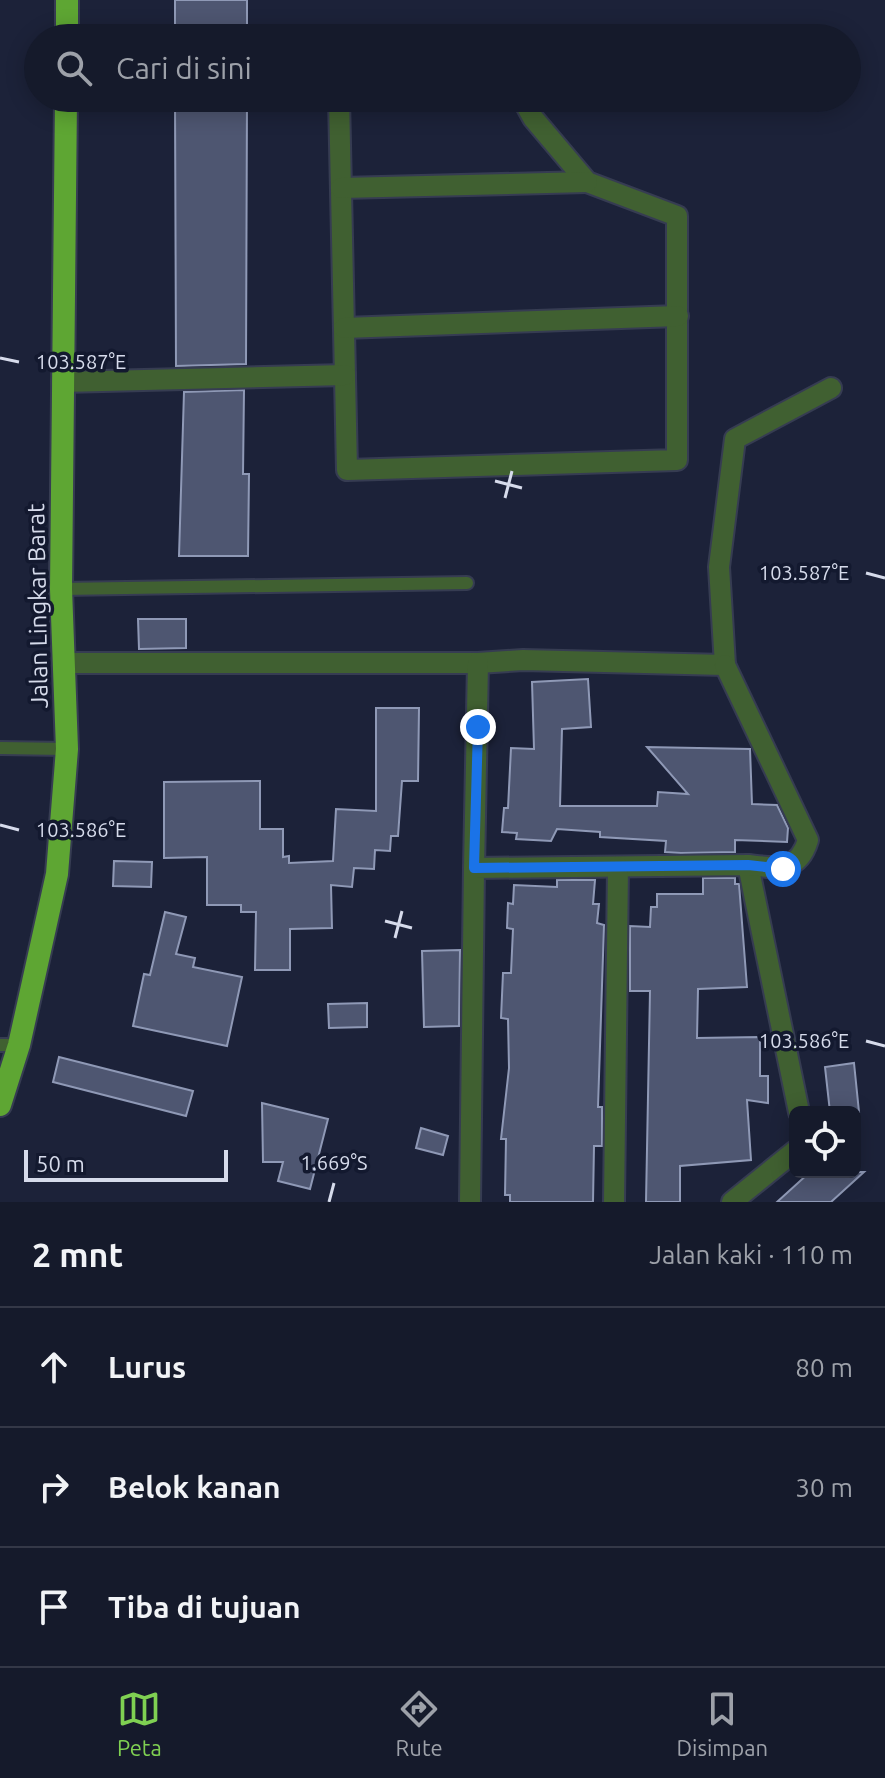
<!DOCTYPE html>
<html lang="id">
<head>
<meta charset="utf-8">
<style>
	:root { --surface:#151a2b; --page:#222737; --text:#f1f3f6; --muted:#9da1a9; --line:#343847; --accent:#7fd052 }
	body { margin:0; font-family:Ubuntu,sans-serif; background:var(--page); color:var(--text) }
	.controls { position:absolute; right:24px; bottom:24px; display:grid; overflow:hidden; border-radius:12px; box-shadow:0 4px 20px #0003 }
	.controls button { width:72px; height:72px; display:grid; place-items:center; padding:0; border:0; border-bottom:2px solid var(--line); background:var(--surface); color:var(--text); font:40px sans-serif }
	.scale { position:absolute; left:24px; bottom:20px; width:204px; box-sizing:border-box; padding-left:8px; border:4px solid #d6dbeb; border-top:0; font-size:22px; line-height:28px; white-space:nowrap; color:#d6dbeb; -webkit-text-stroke:6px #13192f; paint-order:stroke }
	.stop { position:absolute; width:24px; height:24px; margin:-18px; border:6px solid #1a73e8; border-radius:50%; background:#fff }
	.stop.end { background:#1a73e8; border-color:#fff; box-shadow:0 2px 8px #0008 }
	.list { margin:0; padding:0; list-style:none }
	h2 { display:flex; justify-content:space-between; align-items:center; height:104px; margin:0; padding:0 32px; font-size:34px }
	h2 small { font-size:26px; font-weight:400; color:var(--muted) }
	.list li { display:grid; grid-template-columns:52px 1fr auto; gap:24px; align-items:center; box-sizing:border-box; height:120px; padding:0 32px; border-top:2px solid var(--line) }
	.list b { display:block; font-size:30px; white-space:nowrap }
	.list em { font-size:26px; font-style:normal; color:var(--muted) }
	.icon { flex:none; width:44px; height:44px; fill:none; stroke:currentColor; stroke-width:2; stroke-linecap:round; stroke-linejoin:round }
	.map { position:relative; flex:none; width:885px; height:1202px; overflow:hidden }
	.search { position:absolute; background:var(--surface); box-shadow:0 4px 20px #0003; left:24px; right:24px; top:24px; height:88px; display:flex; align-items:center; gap:20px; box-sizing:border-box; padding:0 28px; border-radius:44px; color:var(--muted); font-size:30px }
	.sheet { height:464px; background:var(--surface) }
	nav { display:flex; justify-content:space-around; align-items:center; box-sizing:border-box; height:112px; border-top:2px solid var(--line); background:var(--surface); font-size:22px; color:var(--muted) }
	nav a { display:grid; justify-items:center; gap:4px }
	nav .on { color:var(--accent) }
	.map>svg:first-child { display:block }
</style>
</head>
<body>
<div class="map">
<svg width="885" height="1202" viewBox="0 0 885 1202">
	<rect width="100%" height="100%" fill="#1c2239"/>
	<!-- building -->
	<g fill="#4e5671" stroke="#8f99b6" stroke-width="2">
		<rect x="175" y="0" width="72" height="38"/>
		<path d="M175,98h72l-1,266 -70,2z"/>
		<path d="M244,390l-1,84h6l-1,82h-69l5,-164z"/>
		<path d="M138,619h48v29l-47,1z"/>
		<path d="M588,679l3,48 -29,2 -2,77h97l1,-14 30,2 -41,-47 103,2 2,55 25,1 11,23 -1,14 -52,-2v12l-54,1 -16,-1 1,-11 -66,-4v-5l-43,-3 -6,12 -35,-2 1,-6 -15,-1 2,-24h4l3,-60 23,1 -2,-67z"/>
		<path d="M376,708h43l-1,73h-16l-4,55h-7l-1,15 -15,-1 -1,19 -20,-1 -2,19 -21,-2 1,43 -42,1v41h-35l1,-58h-15v-7h-34v-48l-43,1v-76l96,-1v48h23v28l6,-1v7l44,-2 3,-52 40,2z"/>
		<path d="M114,861l38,1 -1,25 -38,-1z"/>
		<path d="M703,878h32v6h4l8,103 -49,2 -1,49 63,-1v39h8v27l-21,-3 4,60 -71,6v36h-34l4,-211h-20v-65l20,1 1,-20h6v-13h46z"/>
		<path d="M557,880h38l-2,24h6l-2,19 7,2 -6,182h4v39h-8l-1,56h-83v-7h-5l1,-56h-5l8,-71 -1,-49 -7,-1 2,-45h8l2,-44 -6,-1 1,-25 5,1 1,-19 43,2z"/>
		<path d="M165,912l21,5 -10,37 19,4 -2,9 49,10 -15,69 -94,-20 11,-52 6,1z"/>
		<path d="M460,950l-1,76 -35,1 -2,-76z"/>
		<path d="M367,1003v24l-38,1 -1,-24z"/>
		<path d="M59,1057l134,34 -7,25 -133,-34z"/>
		<path d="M854,1063l5,49h-29l-5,-45z"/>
		<path d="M262,1103l66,16 -18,70 -32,-8 5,-19h-20z"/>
		<path d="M421,1128l27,8 -5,19 -27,-7z"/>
		<path d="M810,1172h54l-33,30h-54z"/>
	</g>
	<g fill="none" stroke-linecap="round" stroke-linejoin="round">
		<defs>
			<g id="service">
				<path d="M61,589l406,-6"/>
				<path d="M0,748l67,1"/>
				<path d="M0,1045h19"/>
			</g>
			<g id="minor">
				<path d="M339,98l8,372 330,-10v-244l-90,-34 -54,-64 -11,-20"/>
				<path d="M341,188l246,-6"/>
				<path d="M344,328l334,-12"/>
				<path d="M62,382l283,-7"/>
				<path d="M65,663h413l45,-3 202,5 -6,-98 16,-128 96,-51"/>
				<path d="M748,865l51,247"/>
				<path d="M474,868l4,-205"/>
				<path d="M470,1202l4,-334 274,-3c29,3 50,8 60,-25l-83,-175"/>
				<path d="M614,1202l4,-335"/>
				<path d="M732,1202l63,-51"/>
			</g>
			<g id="trunk">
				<path d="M67,38v-38"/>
				<path d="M0,1105l19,-60 38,-171 10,-125 -6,-160 5,-491"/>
			</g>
		</defs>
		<!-- service casing -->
		<use href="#service" stroke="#363c52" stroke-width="16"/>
		<!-- minor casing -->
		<use href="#minor" stroke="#363c52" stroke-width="24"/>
		<!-- trunk casing -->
		<use href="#trunk" stroke="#363c52" stroke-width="26"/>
		<!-- service -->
		<use href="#service" stroke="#406031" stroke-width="12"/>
		<!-- minor -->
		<use href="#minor" stroke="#406031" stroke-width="20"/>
		<!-- trunk -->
		<use href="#trunk" stroke="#5ea633" stroke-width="22"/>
	</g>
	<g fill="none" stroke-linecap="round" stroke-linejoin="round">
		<!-- route -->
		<path stroke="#1a73e8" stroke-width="10" d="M478,727l-4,141 274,-3 35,4"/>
	</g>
	<!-- ticks -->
	<path fill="none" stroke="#d6dbeb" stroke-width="3" d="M0,358l19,4M495,481l27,7M505,498l7,-27M866,573l19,5M0,825l19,5M385,921l27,7M395,938l7,-27M866,1041l19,5M329,1202l5,-19"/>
	<g text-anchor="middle" stroke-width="7" stroke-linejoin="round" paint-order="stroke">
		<!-- street labels -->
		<g font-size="24" fill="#d6dbeb" stroke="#13192f">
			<text transform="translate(38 606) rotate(-91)" y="8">Jalan Lingkar Barat</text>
		</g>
	</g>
	<g font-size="20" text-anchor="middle" fill="#d6dbeb" stroke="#13192f" stroke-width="7" stroke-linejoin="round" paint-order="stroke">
		<text x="81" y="369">103.587°E</text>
		<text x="804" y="580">103.587°E</text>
		<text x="81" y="837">103.586°E</text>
		<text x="804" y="1048">103.586°E</text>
		<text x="334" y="1170">1.669°S</text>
	</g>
</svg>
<div class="controls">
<button><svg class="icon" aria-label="locate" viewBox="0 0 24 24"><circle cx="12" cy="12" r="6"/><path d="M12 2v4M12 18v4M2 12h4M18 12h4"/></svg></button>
</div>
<div class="scale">50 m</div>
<div class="stop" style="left:783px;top:869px"></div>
<div class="stop end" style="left:478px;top:727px"></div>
<div class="search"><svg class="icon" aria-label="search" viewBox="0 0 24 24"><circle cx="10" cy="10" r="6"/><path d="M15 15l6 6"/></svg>Cari di sini</div>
</div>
<section class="sheet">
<h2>2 mnt<small>Jalan kaki · 110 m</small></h2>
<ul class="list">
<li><svg class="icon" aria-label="ahead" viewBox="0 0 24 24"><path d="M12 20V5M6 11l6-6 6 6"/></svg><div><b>Lurus</b></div><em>80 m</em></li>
<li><svg class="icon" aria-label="right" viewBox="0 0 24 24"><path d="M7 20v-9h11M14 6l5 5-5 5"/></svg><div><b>Belok kanan</b></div><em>30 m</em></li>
<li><svg class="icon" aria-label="arrive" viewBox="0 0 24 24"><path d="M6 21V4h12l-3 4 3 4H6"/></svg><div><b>Tiba di tujuan</b></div></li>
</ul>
</section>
<nav>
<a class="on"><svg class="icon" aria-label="map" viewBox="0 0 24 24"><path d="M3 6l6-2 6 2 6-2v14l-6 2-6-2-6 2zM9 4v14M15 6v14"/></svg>Peta</a>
<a><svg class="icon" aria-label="directions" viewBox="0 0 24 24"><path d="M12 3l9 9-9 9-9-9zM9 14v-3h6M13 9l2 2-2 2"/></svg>Rute</a>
<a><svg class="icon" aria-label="saved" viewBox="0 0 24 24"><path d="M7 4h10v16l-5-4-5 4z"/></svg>Disimpan</a>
</nav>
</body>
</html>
